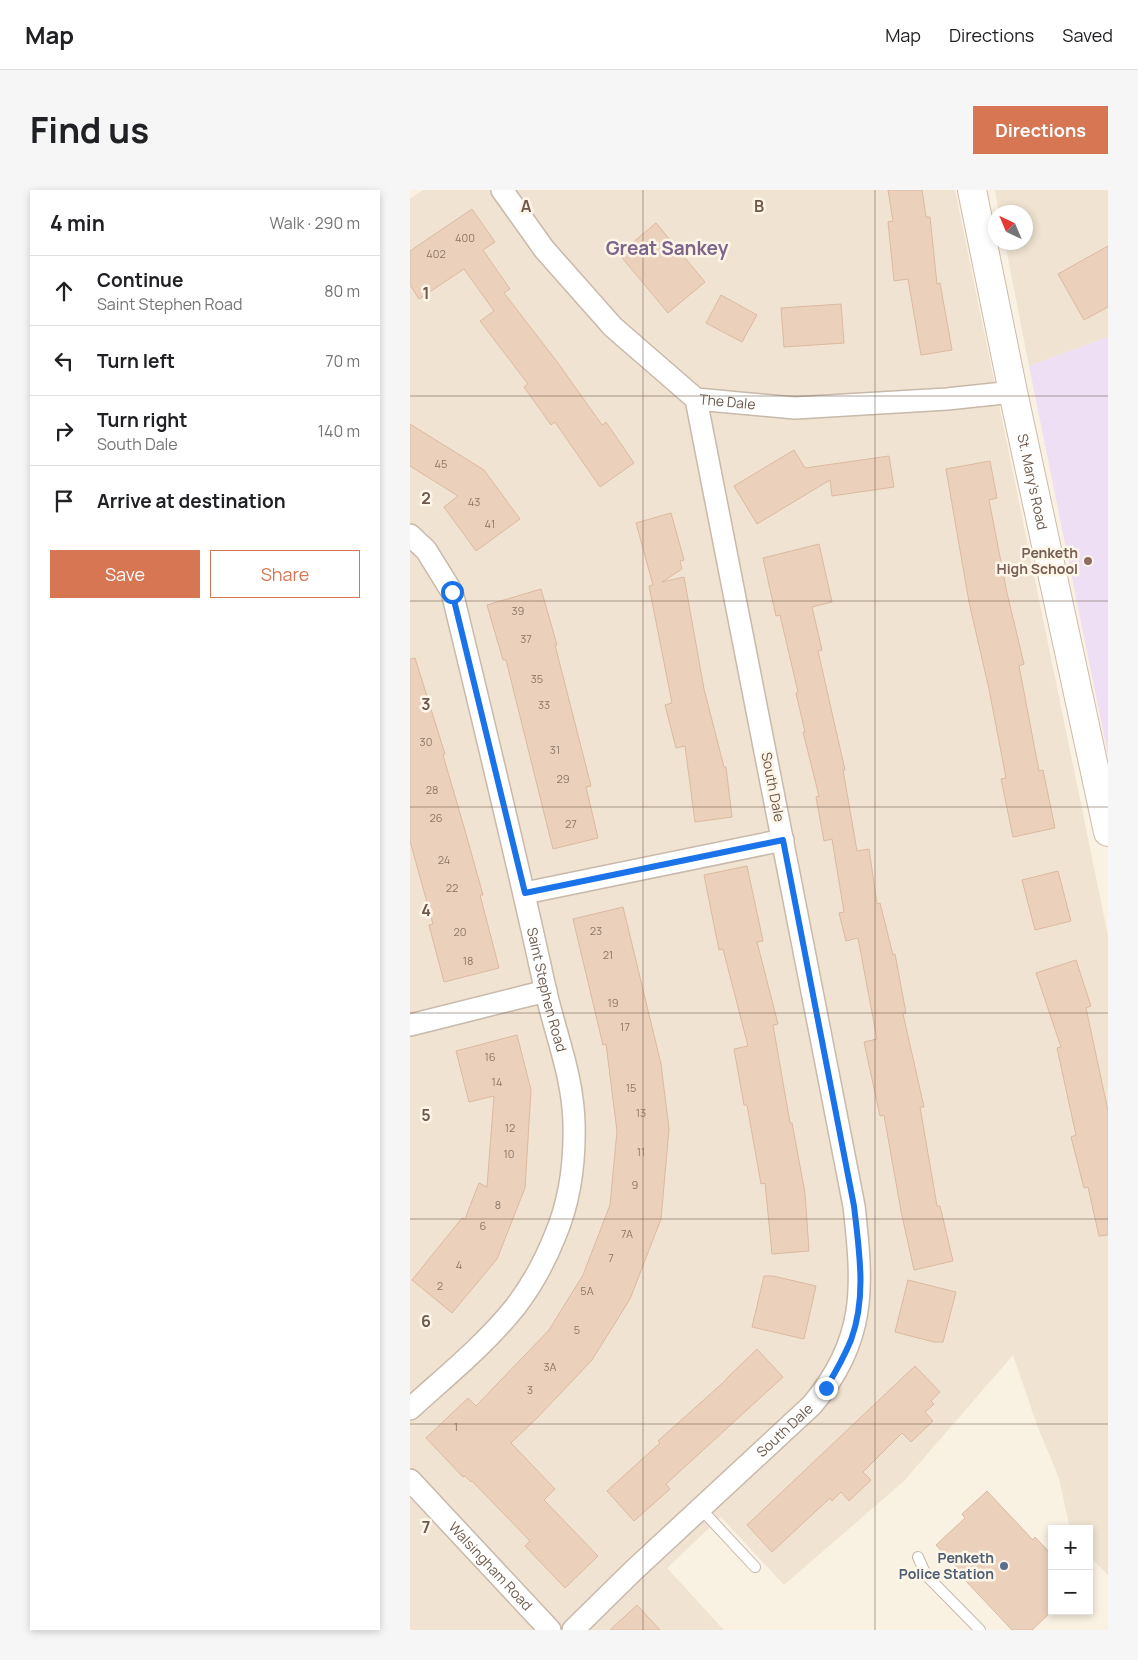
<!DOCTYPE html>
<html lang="en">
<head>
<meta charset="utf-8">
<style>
	:root { --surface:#fff; --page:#f6f6f6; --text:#202124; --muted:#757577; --line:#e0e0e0; --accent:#d67653 }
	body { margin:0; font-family:Manrope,sans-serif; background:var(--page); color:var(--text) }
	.controls { position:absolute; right:15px; bottom:15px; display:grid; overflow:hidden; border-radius:0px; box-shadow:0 2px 8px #0003 }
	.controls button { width:45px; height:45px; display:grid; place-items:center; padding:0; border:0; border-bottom:1px solid var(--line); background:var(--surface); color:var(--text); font:25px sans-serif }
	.compass { position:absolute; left:578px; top:15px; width:45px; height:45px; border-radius:50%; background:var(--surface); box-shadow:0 2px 8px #0003; rotate:316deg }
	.stop { position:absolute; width:15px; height:15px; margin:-11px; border:4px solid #1a73e8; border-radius:50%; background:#fff }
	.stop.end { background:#1a73e8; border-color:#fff; box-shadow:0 1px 5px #0008 }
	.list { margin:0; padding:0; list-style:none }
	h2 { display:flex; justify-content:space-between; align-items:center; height:65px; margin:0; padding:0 20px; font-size:21px }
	h2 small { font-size:16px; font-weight:400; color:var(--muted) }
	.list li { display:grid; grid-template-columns:32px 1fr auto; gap:15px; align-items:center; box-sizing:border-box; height:70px; padding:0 20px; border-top:1px solid var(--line) }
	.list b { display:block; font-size:19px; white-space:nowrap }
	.list p { margin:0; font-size:16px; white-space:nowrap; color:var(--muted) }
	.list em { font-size:16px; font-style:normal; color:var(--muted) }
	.actions { display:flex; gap:10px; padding:15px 20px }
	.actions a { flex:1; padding:11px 0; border:1px solid var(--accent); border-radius:0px; text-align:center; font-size:18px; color:var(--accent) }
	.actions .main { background:var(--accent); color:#fff }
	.icon { flex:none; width:28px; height:28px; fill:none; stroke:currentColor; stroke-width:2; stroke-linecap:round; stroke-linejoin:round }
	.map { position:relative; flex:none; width:698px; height:1440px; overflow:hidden; border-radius:0px }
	header { display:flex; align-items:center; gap:30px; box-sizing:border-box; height:70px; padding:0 25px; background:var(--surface); border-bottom:1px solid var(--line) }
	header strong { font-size:24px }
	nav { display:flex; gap:28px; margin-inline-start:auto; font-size:18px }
	.intro { display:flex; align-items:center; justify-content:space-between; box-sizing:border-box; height:120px; padding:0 30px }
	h1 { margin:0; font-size:35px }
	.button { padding:12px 22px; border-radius:0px; background:var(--accent); color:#fff; font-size:18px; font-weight:700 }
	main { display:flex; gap:30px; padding:0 30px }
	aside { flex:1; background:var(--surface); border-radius:0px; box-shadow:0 2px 8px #0003 }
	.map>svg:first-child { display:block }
</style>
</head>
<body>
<header>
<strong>Map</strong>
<nav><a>Map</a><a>Directions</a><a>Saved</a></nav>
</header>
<div class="intro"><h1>Find us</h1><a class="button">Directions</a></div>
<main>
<aside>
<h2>4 min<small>Walk · 290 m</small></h2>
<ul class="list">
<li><svg class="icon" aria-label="ahead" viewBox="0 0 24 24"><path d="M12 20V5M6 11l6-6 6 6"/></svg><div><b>Continue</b><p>Saint Stephen Road</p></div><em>80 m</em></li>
<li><svg class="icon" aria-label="left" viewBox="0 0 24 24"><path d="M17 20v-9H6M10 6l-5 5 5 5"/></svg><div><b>Turn left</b></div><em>70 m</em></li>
<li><svg class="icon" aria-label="right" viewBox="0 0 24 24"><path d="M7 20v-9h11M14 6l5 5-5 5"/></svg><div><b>Turn right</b><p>South Dale</p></div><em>140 m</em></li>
<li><svg class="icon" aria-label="arrive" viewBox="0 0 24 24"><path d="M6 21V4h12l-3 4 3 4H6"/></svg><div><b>Arrive at destination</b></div></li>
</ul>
<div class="actions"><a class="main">Save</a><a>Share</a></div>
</aside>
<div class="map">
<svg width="698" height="1440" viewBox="0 0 698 1440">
	<rect width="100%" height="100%" fill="#f9f1e2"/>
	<!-- residential -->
	<g fill="#f0e3d1">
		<path d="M13,0h532l153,746v639l-19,-19v-27h-19l-11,-51 -22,-53 -24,-70 -109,126 -120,104 -63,-68 -54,51 57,62h-314v-1431z"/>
		<path d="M585,0h113v147l-79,29 -24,-123 21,-1v-30h-27z"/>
	</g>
	<!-- education -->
	<path fill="#eedff5" d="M698,147v418l-79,-389z"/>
	<!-- building -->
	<g fill="#ebd1bc" stroke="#dcb99f">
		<path d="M478,0h34l4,27h4l7,67 3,-1 12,67 -31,5 -13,-76 -14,2 -6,-59 5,-1z"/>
		<path d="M62,19l23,33 -12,8 27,39 -6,4 54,70 44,62 4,-3 28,41 -34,24 -45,-65 -4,3 -27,-38 4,-3 -48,-63 14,-10 -30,-42 -45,30 -9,-14v-34z"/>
		<path d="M246,33l49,59 -37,31 -49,-59z"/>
		<path d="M698,56v61l-24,13 -26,-46z"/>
		<path d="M311,105l36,20 -15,27 -36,-19z"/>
		<path d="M431,114l3,39 -60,4 -3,-39z"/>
		<path d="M0,234l74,46 36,49 -44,32 -32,-44 14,-11 -48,-30z"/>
		<path d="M384,260l11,18 84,-12 5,31 -62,9 -2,-16 -73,44 -23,-38z"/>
		<path d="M580,271l7,37 -8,2 18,93 17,71 -5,2 20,105 4,-1 12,58 -42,9 -12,-58 5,-1 -17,-89 -20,-87 -23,-133z"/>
		<path d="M261,323l13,47 -4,1 2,8 -20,13 22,-5 20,112 20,78h2l6,50 -37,5 -10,-76 -9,2 -11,-43 7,-2 -23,-117 4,-1 -17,-62z"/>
		<path d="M409,354l13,58 -20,5 10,43 -4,1 27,119h-2l14,81 12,-2 8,55 3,-1 13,52 2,-1 11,59 -3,1 21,93h-4l17,99h3l13,55 -39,9 -13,-59 -17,-96 -4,1 -16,-74 13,-3 -19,-101 -12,3 -7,-28 5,-1 -12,-73 -8,2 -8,-44 3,-1 -16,-64h2l-9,-39 2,-1 -18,-77 -4,1 -13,-58z"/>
		<path d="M131,399l16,56h-2l36,141 -5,1 12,51 -45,11 -47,-189h-3l-16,-55z"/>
		<path d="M5,468l30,96 -2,1 23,79 17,61h-3l19,73 -55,14 -15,-57 4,-1 -23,-83v-182z"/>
		<path d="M337,676l16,75 -6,1 21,82 -5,1 17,98h2l13,70 4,58 -37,3 -7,-71 -4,1 -14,-79h-3l-10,-56 14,-3 -25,-97 -4,1 -15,-75z"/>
		<path d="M648,681l13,50 -36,9 -13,-50z"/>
		<path d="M213,717l38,157 8,65 -8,90 -31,80 -38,61 -55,58 -26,25 44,46 -11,11 54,56 -33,32 -40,-42 5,-5 -58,-60 -1,1 -6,-6 -2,1 -37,-39 42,-40 8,8 73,-76 34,-55 27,-70 7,-74 -11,-87 -3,1 -30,-126z"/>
		<path d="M666,770l15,46 -5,2 22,103v124l-9,1 -11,-49 -4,1 -13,-51 5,-2 -19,-87 4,-1 -25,-74z"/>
		<path d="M107,845l14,55 -6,98 -28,71 -45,54 -40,-33 50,-62 3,1 14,-36 8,4 7,-91 -25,6 -13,-51z"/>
		<path d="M354,1086h9l43,10 -12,53 -52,-12z"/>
		<path d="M498,1090l48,12 -13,50h-9l-39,-10z"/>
		<path d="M347,1159l26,28 -117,107 4,5 -36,32 -27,-30 53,-48 -2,-2 68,-61v-1z"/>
		<path d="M505,1176l25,26 -9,9 3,3 -9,8 8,9 -22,21 -9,-9 -39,39 8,8 -22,21 -8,-9 -9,9 -2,-3 -58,54 -25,-27z"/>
		<path d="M577,1301l46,49 2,-3 17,18v56l-20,19h-20l-48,-51 2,-2 -30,-32 29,-27 -3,-4z"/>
		<path d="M227,1415l23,25h-50z"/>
	</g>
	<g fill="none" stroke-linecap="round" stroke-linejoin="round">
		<defs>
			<g id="lane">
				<path d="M291,1319l54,58"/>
				<path d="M508,1367l8,18 54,55"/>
			</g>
			<g id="street">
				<path id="s1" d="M92,0l42,59 69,78 83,72 99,9 152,-9 66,-7"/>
				<path id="s2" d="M0,345l16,15 26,42c32,132 64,263 93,396 10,45 28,88 29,135 1,38 -4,78 -19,113 -10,25 -23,49 -39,70 -31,39 -70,70 -106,103"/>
				<path d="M115,703l258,-53"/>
				<path d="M0,835l136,-34"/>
				<path id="s3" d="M0,1290l140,150"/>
				<path id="s4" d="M163,1440l61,-60 178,-165c55,-65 51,-119 42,-199l-158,-807"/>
			</g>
			<g id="secondary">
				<path id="s5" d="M562,0l41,202 95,440"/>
			</g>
		</defs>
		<!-- lane casing -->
		<use href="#lane" stroke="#c8b9aa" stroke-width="12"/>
		<!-- street casing -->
		<use href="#street" stroke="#c8b9aa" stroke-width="24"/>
		<!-- secondary casing -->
		<use href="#secondary" stroke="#cdbbab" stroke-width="30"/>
		<!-- lane -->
		<use href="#lane" stroke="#fff" stroke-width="10"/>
		<!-- street -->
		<use href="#street" stroke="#fff" stroke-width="21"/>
		<!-- secondary -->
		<use href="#secondary" stroke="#fff" stroke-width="28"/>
	</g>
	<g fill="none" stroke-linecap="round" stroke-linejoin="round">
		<!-- route -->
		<path stroke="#1a73e8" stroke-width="6" d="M42,402l73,301 258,-53 71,366c5,44 13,91 -3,134 -7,17 -16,33 -25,48"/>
	</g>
	<!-- grid -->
	<path fill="none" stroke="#6d594b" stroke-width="1" stroke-opacity="0.55" d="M233,0v1440M465,0v1440M0,206h698M0,411h698M0,617h698M0,823h698M0,1029h698M0,1234h698"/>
	<!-- markers -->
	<circle fill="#8d6e63" stroke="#fdf5e7" stroke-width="2" cx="678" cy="371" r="5"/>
	<circle fill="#5c6f8a" stroke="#fdf5e7" stroke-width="2" cx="594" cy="1376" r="5"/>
	<g text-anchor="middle" stroke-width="5" stroke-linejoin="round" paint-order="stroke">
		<!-- number labels -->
		<g font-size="11" fill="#8c7767">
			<text x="55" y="52">400</text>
			<text x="26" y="68">402</text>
			<text x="31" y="278">45</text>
			<text x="64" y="316">43</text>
			<text x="80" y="338">41</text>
			<text x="108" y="425">39</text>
			<text x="116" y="453">37</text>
			<text x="127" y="493">35</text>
			<text x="134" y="519">33</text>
			<text x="16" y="556">30</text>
			<text x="145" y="564">31</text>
			<text x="153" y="593">29</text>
			<text x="22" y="604">28</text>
			<text x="26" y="632">26</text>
			<text x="161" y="638">27</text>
			<text x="34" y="674">24</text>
			<text x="42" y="702">22</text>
			<text x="186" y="745">23</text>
			<text x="50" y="746">20</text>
			<text x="198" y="769">21</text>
			<text x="58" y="775">18</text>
			<text x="203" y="817">19</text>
			<text x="215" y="841">17</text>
			<text x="80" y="871">16</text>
			<text x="87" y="896">14</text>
			<text x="221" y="902">15</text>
			<text x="231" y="927">13</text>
			<text x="100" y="942">12</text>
			<text x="231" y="966">11</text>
			<text x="99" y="968">10</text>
			<text x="225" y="999">9</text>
			<text x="88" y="1019">8</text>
			<text x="73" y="1040">6</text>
			<text x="217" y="1048">7A</text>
			<text x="201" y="1072">7</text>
			<text x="49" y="1079">4</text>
			<text x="30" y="1100">2</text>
			<text x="177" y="1105">5A</text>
			<text x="167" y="1144">5</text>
			<text x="140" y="1181">3A</text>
			<text x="120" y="1204">3</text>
			<text x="46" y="1241">1</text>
		</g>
		<!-- street labels -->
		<g font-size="14" fill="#6d594b" stroke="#fdf5e7">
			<text dy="5" stroke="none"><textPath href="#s1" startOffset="318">The Dale</textPath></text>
			<text dy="5" stroke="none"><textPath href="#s5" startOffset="298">St. Mary's Road</textPath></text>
			<text transform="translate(363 597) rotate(79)" y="5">South Dale</text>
			<text dy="5" stroke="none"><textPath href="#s2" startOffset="480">Saint Stephen Road</textPath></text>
			<text dy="5" stroke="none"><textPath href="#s4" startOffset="291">South Dale</textPath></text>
			<text dy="5" stroke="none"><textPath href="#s3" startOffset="118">Walsingham Road</textPath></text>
		</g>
		<!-- education labels -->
		<g font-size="14" font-weight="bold" fill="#785e54" stroke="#fdf5e7" text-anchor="end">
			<text x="668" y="368">Penketh<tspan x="668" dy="16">High School</tspan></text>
		</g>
		<!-- service labels -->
		<g font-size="14" font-weight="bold" fill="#4e5e75" stroke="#fdf5e7" text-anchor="end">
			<text x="584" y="1373">Penketh<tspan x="584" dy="16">Police Station</tspan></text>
		</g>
		<!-- district labels -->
		<g font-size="19" font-weight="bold" fill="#7e648a" stroke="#fdf5e7">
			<text x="257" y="65">Great Sankey</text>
		</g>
	</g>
	<g font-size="16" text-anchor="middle" font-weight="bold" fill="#6d594b" stroke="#fdf5e7" stroke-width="5" stroke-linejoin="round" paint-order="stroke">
		<text x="116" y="22">A</text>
		<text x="349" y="22">B</text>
		<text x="16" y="109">1</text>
		<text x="16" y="314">2</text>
		<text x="16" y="520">3</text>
		<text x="16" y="726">4</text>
		<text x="16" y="931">5</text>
		<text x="16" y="1137">6</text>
		<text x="16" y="1343">7</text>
	</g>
</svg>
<div class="controls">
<button>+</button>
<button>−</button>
</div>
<svg class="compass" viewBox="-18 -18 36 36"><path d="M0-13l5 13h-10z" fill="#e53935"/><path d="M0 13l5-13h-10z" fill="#757577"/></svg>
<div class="stop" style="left:42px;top:402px"></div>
<div class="stop end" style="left:416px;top:1198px"></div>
</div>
</main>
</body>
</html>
